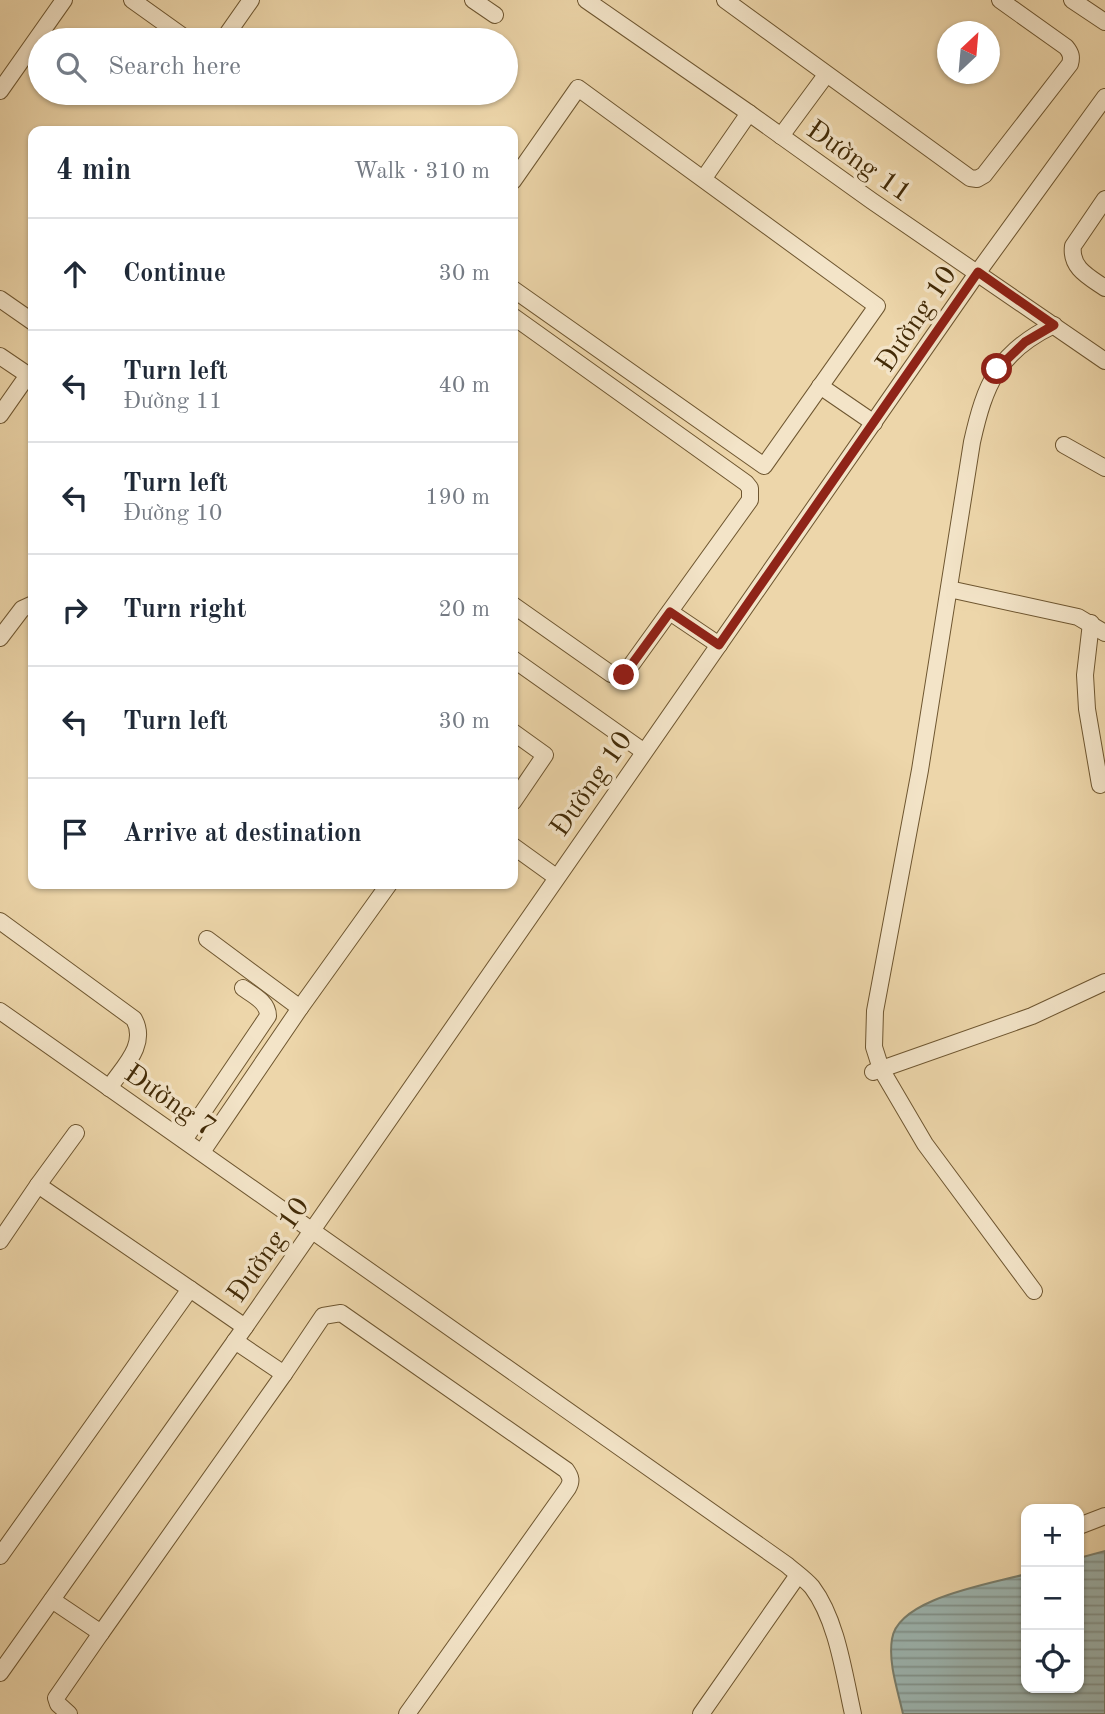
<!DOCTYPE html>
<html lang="en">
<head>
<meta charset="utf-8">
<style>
	:root { --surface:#fff; --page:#f6f6f7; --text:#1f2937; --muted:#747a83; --line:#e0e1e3 }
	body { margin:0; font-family:"Old Standard TT",serif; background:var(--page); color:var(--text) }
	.controls { position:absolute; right:21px; bottom:21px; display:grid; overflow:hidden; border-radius:14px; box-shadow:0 2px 5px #0004 }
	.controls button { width:63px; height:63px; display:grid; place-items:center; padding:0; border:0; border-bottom:2px solid var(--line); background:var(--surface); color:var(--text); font:35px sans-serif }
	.compass { position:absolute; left:937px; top:21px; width:63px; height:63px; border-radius:50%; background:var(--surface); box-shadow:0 2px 5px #0004; rotate:26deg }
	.stop { position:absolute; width:21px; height:21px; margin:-16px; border:5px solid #8f2418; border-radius:50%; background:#fff }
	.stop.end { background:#8f2418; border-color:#fff; box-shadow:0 2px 7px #0008 }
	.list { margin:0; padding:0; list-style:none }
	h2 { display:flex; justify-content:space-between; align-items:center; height:91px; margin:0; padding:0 28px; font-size:30px }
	h2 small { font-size:23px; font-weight:400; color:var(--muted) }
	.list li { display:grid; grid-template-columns:46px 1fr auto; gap:21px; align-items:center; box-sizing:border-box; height:112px; padding:0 28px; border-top:2px solid var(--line) }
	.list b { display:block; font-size:26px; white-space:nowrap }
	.list p { margin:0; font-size:23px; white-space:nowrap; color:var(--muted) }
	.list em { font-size:23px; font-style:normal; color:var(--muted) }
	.icon { flex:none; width:38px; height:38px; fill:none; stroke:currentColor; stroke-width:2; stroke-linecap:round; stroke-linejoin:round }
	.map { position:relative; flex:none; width:1105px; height:1714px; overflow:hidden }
	.search { position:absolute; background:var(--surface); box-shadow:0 2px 5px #0004; left:28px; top:28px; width:490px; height:77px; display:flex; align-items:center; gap:18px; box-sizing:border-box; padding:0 24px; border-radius:38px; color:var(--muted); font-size:26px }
	.panel { position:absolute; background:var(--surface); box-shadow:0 2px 5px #0004; left:28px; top:126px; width:490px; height:763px; border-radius:14px }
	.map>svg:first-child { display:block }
</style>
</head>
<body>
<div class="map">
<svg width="1105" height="1714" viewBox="0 0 1105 1714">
	<defs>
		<pattern id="water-rules" width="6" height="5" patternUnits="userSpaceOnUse" patternTransform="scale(1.75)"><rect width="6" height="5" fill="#9db7b3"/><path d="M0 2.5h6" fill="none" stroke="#829590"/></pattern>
	</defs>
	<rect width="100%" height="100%" fill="#edd6aa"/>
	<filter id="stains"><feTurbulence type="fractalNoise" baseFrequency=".00286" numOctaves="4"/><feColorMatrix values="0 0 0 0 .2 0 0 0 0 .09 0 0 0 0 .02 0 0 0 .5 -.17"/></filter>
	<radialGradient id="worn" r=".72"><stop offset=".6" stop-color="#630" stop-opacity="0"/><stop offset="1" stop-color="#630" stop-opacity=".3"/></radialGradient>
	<!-- water -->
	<path fill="url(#water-rules)" stroke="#797f6e" stroke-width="2" d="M1105,1551v163h-202c-5,-23 -15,-51 -11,-75 6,-41 99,-55 134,-65v114h53v-130z"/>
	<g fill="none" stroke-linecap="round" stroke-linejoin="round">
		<defs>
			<g id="minor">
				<path d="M132,0l56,40"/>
				<path d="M473,0l22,15"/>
				<path d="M586,0l163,113 123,88 233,160"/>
				<path d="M725,0l245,178 7,1 7,-4 86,-111c2,-7 1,-11 -4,-17l-66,-47"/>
				<path d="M1072,0l33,22"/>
				<path d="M223,40l28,-40"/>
				<path d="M0,91l64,-91"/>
				<path d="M781,136l45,-61"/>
				<path d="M704,178l45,-65"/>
				<path d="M513,181l65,-93 299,218 -113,160 -251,-177"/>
				<path d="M1105,199l-32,47c-3,22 16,31 32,42"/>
				<path d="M0,299l33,23"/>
				<path d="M513,320l1,-3 232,166 4,5v12l-126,175 -7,1 -6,-2 -98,-69"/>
				<path d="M0,356l28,19 -28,40"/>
				<path d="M820,386l54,37"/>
				<path d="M1064,445l41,23"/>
				<path d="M949,589l129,28 27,16"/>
				<path d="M670,612l49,33"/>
				<path d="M1091,623l-6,52 2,34 13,76"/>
				<path d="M0,638l22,-29 11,-5"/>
				<path d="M513,659l130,92"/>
				<path d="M513,732l32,23 -32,47"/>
				<path d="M513,846l43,31"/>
				<path d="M0,921l134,98c14,26 -11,48 -25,69"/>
				<path d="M207,939l93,69 89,-124"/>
				<path d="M0,1011l787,554c8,7 18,14 25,22 25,33 32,87 41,127"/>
				<path d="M873,1072l159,-56 73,-34"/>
				<path d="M184,1140l84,-124c0,-14 -15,-21 -25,-28"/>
				<path d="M202,1152l98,-144"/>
				<path d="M0,1241l38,-56"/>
				<path d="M190,1289l55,38"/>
				<path d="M1034,1291l-109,-147 -44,-75 -7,-22 1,-36 45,-241 52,-328c13,-58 26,-90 82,-117"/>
				<path d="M284,1374l39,-58 18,-3 225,157c5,7 6,11 2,18l-161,226"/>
				<path d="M1079,1526l26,-10"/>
				<path d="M0,1556l190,-267 -152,-104 38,-52"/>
				<path d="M52,1600l49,33 183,-259 -49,-33"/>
				<path d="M0,1673l245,-346 733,-1055 127,-175"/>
				<path d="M69,1714l-11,-10 -2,-6 45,-65"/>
				<path d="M701,1714l97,-139"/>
			</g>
		</defs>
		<!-- minor casing -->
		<use href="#minor" stroke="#6e5630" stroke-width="18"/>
		<!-- minor -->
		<use href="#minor" stroke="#f3e4c8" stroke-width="16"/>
	</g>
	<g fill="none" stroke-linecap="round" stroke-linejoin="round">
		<!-- route -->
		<path stroke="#8f2418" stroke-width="9" d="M624,675l46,-63 49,33 259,-373 76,53 -29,17 -28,27"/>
	</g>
	<g text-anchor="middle" stroke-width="7" stroke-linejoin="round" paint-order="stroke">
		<!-- street labels -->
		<g font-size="28" fill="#432b07" stroke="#f3e4c8">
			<text transform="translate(860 160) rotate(35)" y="10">Đường 11</text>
			<text transform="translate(915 318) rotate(-56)" y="10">Đường 10</text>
			<text transform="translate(590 783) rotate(-55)" y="10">Đường 10</text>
			<text transform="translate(171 1099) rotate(35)" y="10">Đường 7</text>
			<text transform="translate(267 1249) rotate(-55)" y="10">Đường 10</text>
		</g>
	</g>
	<rect width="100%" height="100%" filter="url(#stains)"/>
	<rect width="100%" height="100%" fill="url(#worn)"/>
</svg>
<div class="controls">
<button>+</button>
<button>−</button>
<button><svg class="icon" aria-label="locate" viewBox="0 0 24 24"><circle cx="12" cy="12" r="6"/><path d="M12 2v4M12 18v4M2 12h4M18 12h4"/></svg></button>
</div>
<svg class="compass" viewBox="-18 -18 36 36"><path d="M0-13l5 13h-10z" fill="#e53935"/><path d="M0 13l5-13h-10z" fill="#747a83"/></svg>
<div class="stop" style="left:997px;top:369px"></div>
<div class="stop end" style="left:624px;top:675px"></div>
<div class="search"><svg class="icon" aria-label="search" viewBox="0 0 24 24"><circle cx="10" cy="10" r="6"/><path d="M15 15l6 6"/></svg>Search here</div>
<section class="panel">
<h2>4 min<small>Walk · 310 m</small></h2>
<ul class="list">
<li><svg class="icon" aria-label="ahead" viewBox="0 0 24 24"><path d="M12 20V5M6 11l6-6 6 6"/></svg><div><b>Continue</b></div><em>30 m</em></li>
<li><svg class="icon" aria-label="left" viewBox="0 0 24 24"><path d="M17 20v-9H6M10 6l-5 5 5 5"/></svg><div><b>Turn left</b><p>Đường 11</p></div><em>40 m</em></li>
<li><svg class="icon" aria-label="left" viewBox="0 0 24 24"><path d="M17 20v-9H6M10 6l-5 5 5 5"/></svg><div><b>Turn left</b><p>Đường 10</p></div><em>190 m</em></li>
<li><svg class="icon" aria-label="right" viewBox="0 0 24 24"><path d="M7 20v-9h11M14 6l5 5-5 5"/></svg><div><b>Turn right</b></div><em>20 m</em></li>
<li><svg class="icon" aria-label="left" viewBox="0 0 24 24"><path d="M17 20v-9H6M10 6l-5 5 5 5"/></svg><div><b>Turn left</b></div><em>30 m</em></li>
<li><svg class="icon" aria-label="arrive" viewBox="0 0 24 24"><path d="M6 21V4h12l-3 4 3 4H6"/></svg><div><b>Arrive at destination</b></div></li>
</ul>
</section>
</div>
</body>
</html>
